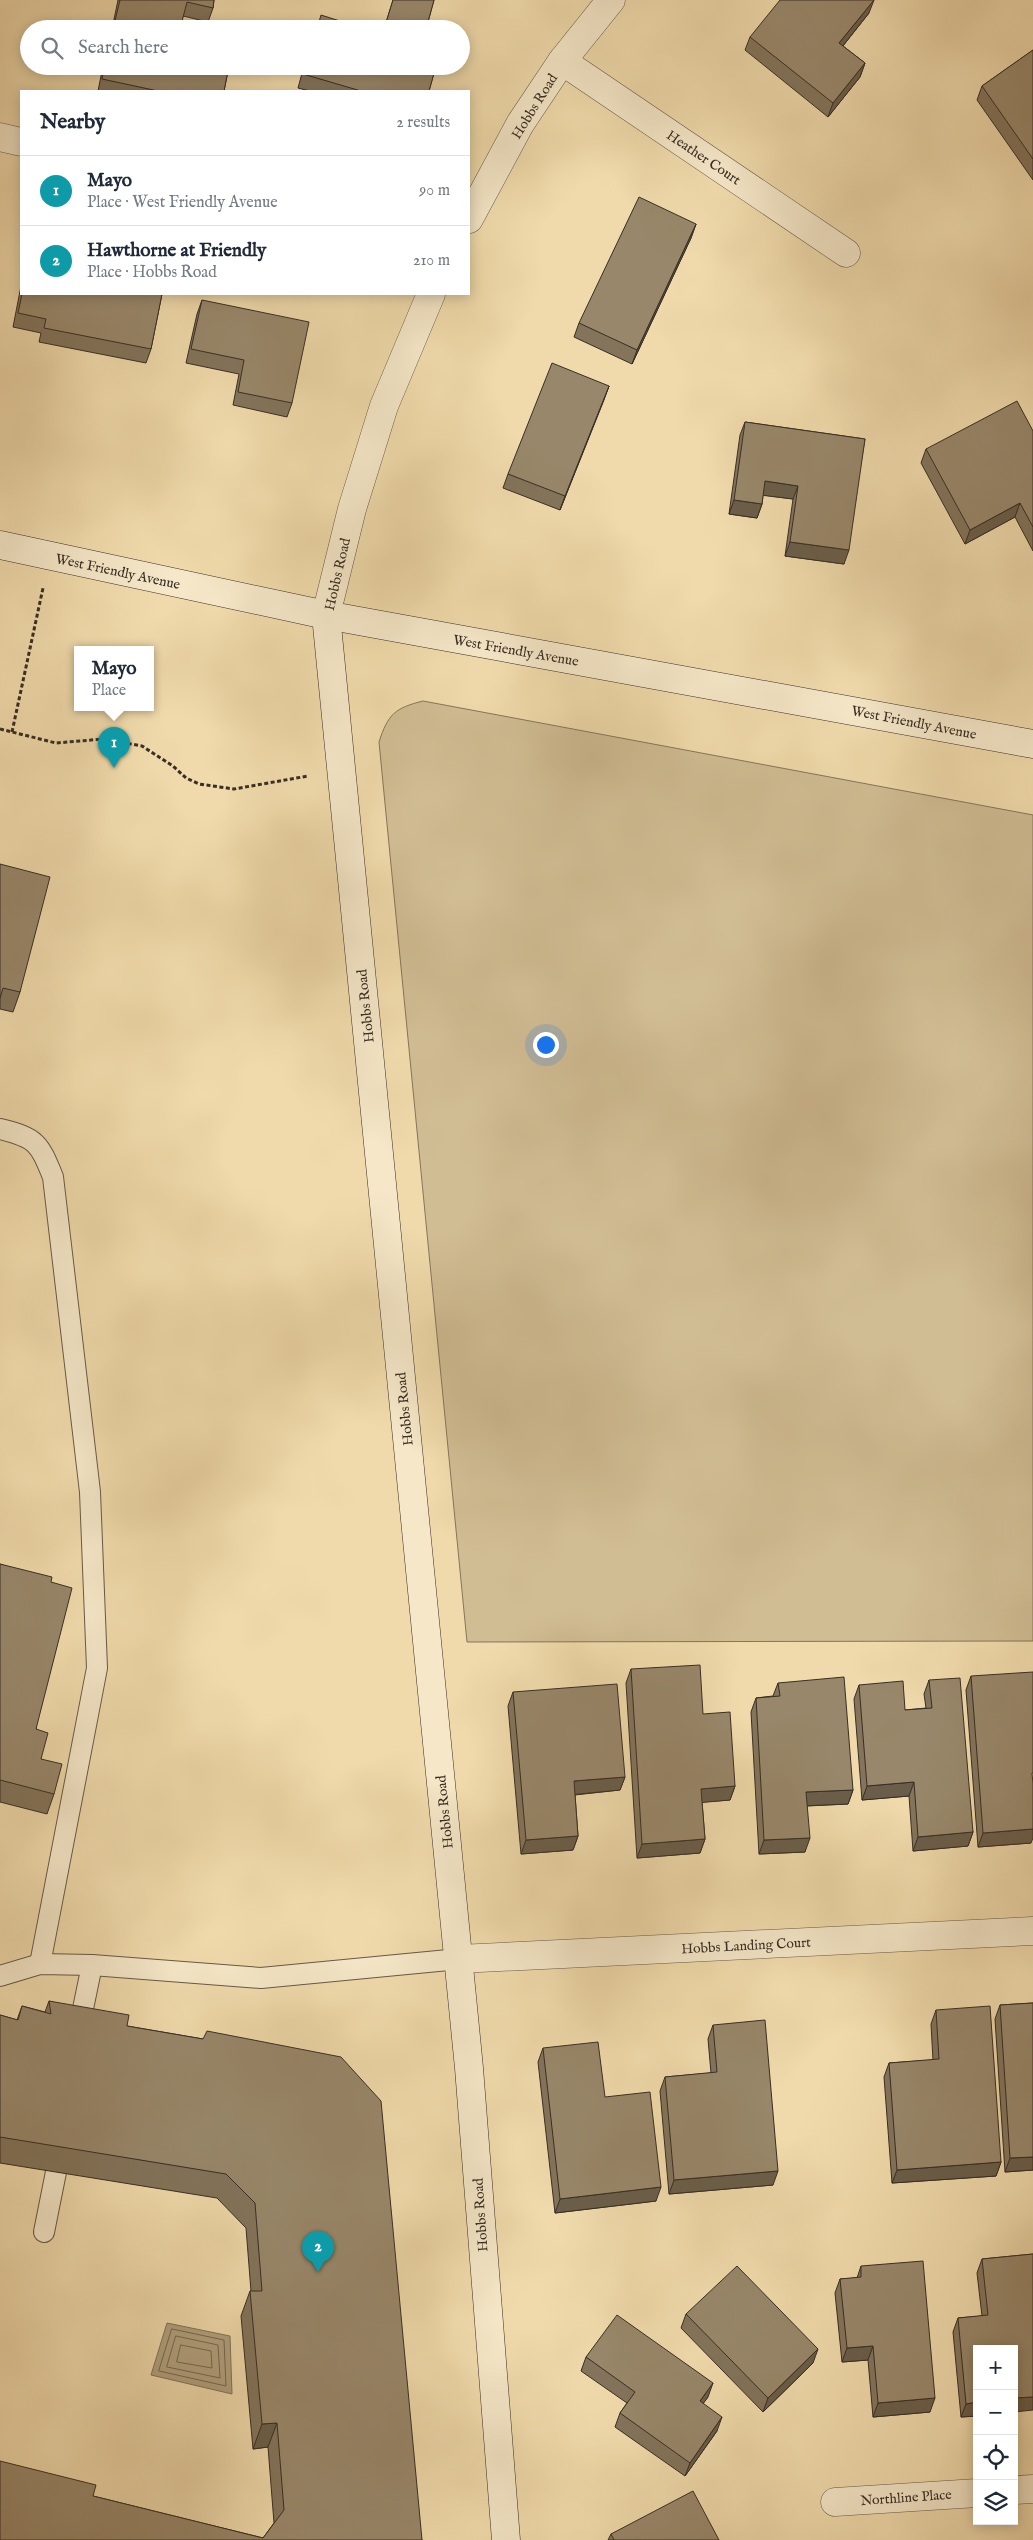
<!DOCTYPE html>
<html lang="en">
<head>
<meta charset="utf-8">
<style>
	:root { --surface:#fff; --page:#f6f6f7; --text:#1f2937; --muted:#747a83; --line:#e0e1e3; --accent:#b45309 }
	body { margin:0; font-family:"IM FELL English",serif; background:var(--page); color:var(--text) }
	.controls { position:absolute; right:15px; bottom:15px; display:grid; overflow:hidden; border-radius:0px; box-shadow:0 2px 12px #0003 }
	.controls button { width:45px; height:45px; display:grid; place-items:center; padding:0; border:0; border-bottom:1px solid var(--line); background:var(--surface); color:var(--text); font:25px sans-serif }
	.you { position:absolute; left:545px; top:1044px; width:18px; height:18px; margin:-12px; border:4px solid #fff; border-radius:50%; background:#1a73e8; box-shadow:0 0 0 8px #1a73e833 }
	.badge { display:grid; place-items:center; width:32px; height:32px; border-radius:50%; background:var(--accent); color:#fff; font-size:16px; font-weight:700 }
	.pin { position:absolute; translate:-50% -41px; filter:drop-shadow(0 1px 2px #0008) }
	.pin::after { content:''; position:absolute; top:26px; width:18px; height:15px; background:inherit; clip-path:polygon(0 0,100% 0,50% 100%) }
	.popup { position:absolute; left:74px; top:646px; width:80px; height:65px; box-sizing:border-box; display:grid; place-content:center; border-radius:0px; background:var(--surface); filter:drop-shadow(0 1px 4px #0005); font-size:16px; white-space:nowrap; color:var(--muted) }
	.popup b { font-size:19px; color:var(--text) }
	.popup::after { content:''; position:absolute; left:50%; top:100%; margin-left:-10px; border:10px solid transparent; border-top-color:var(--surface) }
	.list { margin:0; padding:0; list-style:none }
	h2 { display:flex; justify-content:space-between; align-items:center; height:65px; margin:0; padding:0 20px; font-size:21px }
	h2 small { font-size:16px; font-weight:400; color:var(--muted) }
	.list li { display:grid; grid-template-columns:32px 1fr auto; gap:15px; align-items:center; box-sizing:border-box; height:70px; padding:0 20px; border-top:1px solid var(--line) }
	.list b { display:block; font-size:19px; white-space:nowrap }
	.list p { margin:0; font-size:16px; white-space:nowrap; color:var(--muted) }
	.list em { font-size:16px; font-style:normal; color:var(--muted) }
	.icon { flex:none; width:28px; height:28px; fill:none; stroke:currentColor; stroke-width:2; stroke-linecap:round; stroke-linejoin:round }
	.map { position:relative; flex:none; width:1033px; height:2540px; overflow:hidden }
	.search { position:absolute; background:var(--surface); box-shadow:0 2px 12px #0003; left:20px; top:20px; width:450px; height:55px; display:flex; align-items:center; gap:12px; box-sizing:border-box; padding:0 18px; border-radius:28px; color:var(--muted); font-size:19px }
	.panel { position:absolute; background:var(--surface); box-shadow:0 2px 12px #0003; left:20px; top:90px; width:450px; height:205px; border-radius:0px }
	.map>svg:first-child { display:block }
</style>
</head>
<body>
<div class="map">
<svg width="1033" height="2540" viewBox="0 0 1033 2540">
	<rect width="100%" height="100%" fill="#f0daab"/>
	<filter id="stains"><feTurbulence type="fractalNoise" baseFrequency=".004" numOctaves="4"/><feColorMatrix values="0 0 0 0 .2 0 0 0 0 .09 0 0 0 0 .02 0 0 0 .5 -.17"/></filter>
	<radialGradient id="worn" r=".72"><stop offset=".6" stop-color="#630" stop-opacity="0"/><stop offset="1" stop-color="#630" stop-opacity=".3"/></radialGradient>
	<!-- green -->
	<path fill="#d1bd94" stroke="#84765c" d="M423,701l610,114v826l-566,1 -88,-900c9,-28 16,-34 44,-41z"/>
	<!-- water -->
	<path fill="#b1a07d" stroke="#817259" d="M167,2323l63,13 2,58 -81,-19z"/>
	<g fill="none" stroke-linecap="round" stroke-linejoin="round">
		<!-- shore -->
		<g stroke="#746750" stroke-width="1">
			<path d="M172,2329l52,11 2,46 -67,-15z"/>
			<path d="M176,2336l42,9 2,33 -53,-11z"/>
			<path d="M181,2345l30,6 1,17 -35,-6z"/>
		</g>
		<defs>
			<g id="lane">
				<path d="M0,1129c37,9 39,14 53,48l37,315 7,176 -57,296"/>
				<path d="M0,1976l40,-12 52,1 169,13 198,-19"/>
				<path d="M78,2033l14,-68"/>
				<path d="M44,2232l12,-60"/>
			</g>
			<g id="street">
				<path d="M562,61l284,192"/>
				<path d="M0,137l21,5"/>
				<path d="M469,219l51,-95 42,-63 49,-61"/>
				<path d="M326,615l26,-106 32,-103 47,-112"/>
				<path d="M459,1959l574,-28"/>
				<path d="M1014,2490l19,-1"/>
				<path d="M835,2502l142,-9"/>
			</g>
			<g id="secondary">
				<path d="M0,545l326,70 707,129"/>
				<path d="M326,615l143,1453 37,472"/>
			</g>
		</defs>
		<!-- lane casing -->
		<use href="#lane" stroke="#665946" stroke-width="22"/>
		<!-- street casing -->
		<use href="#street" stroke="#665946" stroke-width="29"/>
		<!-- secondary casing -->
		<use href="#secondary" stroke="#382e24" stroke-width="29"/>
		<!-- path -->
		<g stroke="#382e24" stroke-width="3" stroke-dasharray="4 2.5" stroke-linecap="butt">
			<path d="M0,729l56,14 47,-4 39,7 31,20 13,12 13,6 35,5 74,-13"/>
			<path d="M12,732l31,-144"/>
		</g>
		<!-- lane -->
		<use href="#lane" stroke="#f5e7c8" stroke-width="20"/>
		<!-- street -->
		<use href="#street" stroke="#f5e7c8" stroke-width="28"/>
		<!-- secondary -->
		<use href="#secondary" stroke="#f5e7c8" stroke-width="28"/>
	</g>
	<!-- wall -->
	<g fill="#83745b" stroke="#382e24">
		<path d="M118,0h96l-1,8 -5,14 -25,-6 -3,13h-68z"/>
		<path d="M393,0h41l-8,29h-42z"/>
		<path d="M869,13l-26,33 22,17 -5,14 -32,40 -83,-67 5,-13z"/>
		<path d="M1033,50v130l-56,-80 5,-14z"/>
		<path d="M103,66h126l-5,25h-126z"/>
		<path d="M304,66h132l-7,25h-119l-12,-3z"/>
		<path d="M696,224l-5,14 -59,126 -58,-27 5,-14z"/>
		<path d="M21,286v8h141l-11,55 -5,14 -107,-21 2,-9 -28,-6z"/>
		<path d="M202,300l90,103 -5,14 -54,-12 6,-31 -53,-11 11,-49z"/>
		<path d="M609,386l-49,124 -57,-22 5,-14z"/>
		<path d="M745,422l120,17 -21,125 -59,-8 8,-57 -30,-4 -1,9 -5,14 -28,-4 11,-79z"/>
		<path d="M1033,431v120l-18,-34 -50,27 -44,-81 5,-14z"/>
		<path d="M0,864l20,128 -7,20 -13,-3z"/>
		<path d="M0,1564l51,18 -15,147 5,30 13,35 -7,20 -47,-12z"/>
		<path d="M631,1669l72,45 32,72 -5,14 -28,2 3,37 -5,14 -63,5 -11,-175z"/>
		<path d="M971,1676l60,167 -53,4 -12,-157z"/>
		<path d="M929,1680l44,152 -5,14 -55,5 -4,-55 -47,4 -8,-101 5,-14 46,25 21,-2 -2,-14z"/>
		<path d="M778,1683l75,107 -5,14 -41,2 -2,46 -46,2 -8,-142 5,-14 17,-2z"/>
		<path d="M513,1692l112,85 -5,13 -45,5 3,41 -5,14 -52,4 -13,-148z"/>
		<path d="M49,2001l78,25 76,13 219,501h-422l93,-44 170,42 11,-15 -6,-76 -15,2 -12,-133 9,-25h1l-5,-63 -29,-30 -217,-35v-148l17,5 5,-14 23,6z"/>
		<path d="M1033,2003v167l-28,2 -10,-153 5,-14z"/>
		<path d="M936,2010l65,152 -5,14 -104,7 -8,-106 5,-14 44,-3 -2,-36z"/>
		<path d="M713,2025l60,160 -104,9 -9,-103 5,-14 46,-4 -3,-34z"/>
		<path d="M543,2048l62,49 51,104 -101,12 -17,-151z"/>
		<path d="M1033,2254l-56,95v67l-16,1 -8,-85 5,-14 24,-2 -5,-43 5,-14z"/>
		<path d="M861,2266l69,146 -57,5 -5,-57 -26,2 -7,-69 5,-14 17,-1z"/>
		<path d="M686,2314l127,49 -50,49 -82,-84z"/>
		<path d="M586,2357l122,40 -5,6 14,28 -32,45 -70,-49 5,-14 7,-10 -46,-32z"/>
		<path d="M611,2534l108,6h-111z"/>
	</g>
	<!-- shaded-wall -->
	<g fill="#6a5e4a" stroke="#382e24">
		<path d="M874,0l-5,13 -35,44 5,-14z"/>
		<path d="M865,63l-5,14 -32,40 5,-14z"/>
		<path d="M696,224l-5,14 -59,126 5,-14z"/>
		<path d="M609,386l-5,14 -44,110 5,-14z"/>
		<path d="M765,481l33,5 -5,13 -33,-4z"/>
		<path d="M734,500l28,4 -5,14 -28,-4z"/>
		<path d="M1020,503l-5,14 -50,27 5,-14z"/>
		<path d="M790,542l59,8 -5,14 -59,-8z"/>
		<path d="M625,1777l-5,13 -51,5 5,-14z"/>
		<path d="M914,1782l-5,14 -47,4 5,-14z"/>
		<path d="M735,1786l-5,14 -34,3 5,-14z"/>
		<path d="M853,1790l-5,14 -47,2 5,-14z"/>
		<path d="M1033,1829v9l-2,5 -53,4 5,-14z"/>
		<path d="M973,1832l-5,14 -55,5 5,-14z"/>
		<path d="M578,1836l-5,14 -52,4 5,-14z"/>
		<path d="M810,1838l-5,14 -46,2 5,-14z"/>
		<path d="M705,1839l-5,14 -63,5 5,-14z"/>
		<path d="M1033,2157v13l-28,2 5,-14z"/>
		<path d="M1001,2162l-5,14 -104,7 5,-13z"/>
		<path d="M778,2171l-5,14 -104,9 5,-14z"/>
		<path d="M661,2187l-5,14 -101,12 5,-14z"/>
		<path d="M873,2346l-5,14 -26,2 5,-14z"/>
		<path d="M818,2349l-5,14 -50,49 5,-14z"/>
		<path d="M713,2383l-5,14 -13,18 5,-14z"/>
		<path d="M1033,2397v13l-19,2v-14z"/>
		<path d="M935,2398l-5,14 -57,5 5,-14z"/>
		<path d="M977,2402v14l-16,1 5,-13z"/>
		<path d="M722,2417l-5,14 -32,45 5,-13z"/>
		<path d="M277,2423l-9,24 -15,2 9,-25z"/>
	</g>
	<!-- building -->
	<g fill="#98876a" stroke="#382e24">
		<path d="M120,0h94l-1,8 -26,-6 -7,27h-67z"/>
		<path d="M393,0h41l-8,29h-42z"/>
		<path d="M780,0h94l-35,43 26,20 -32,40 -83,-66z"/>
		<path d="M321,15l44,14h-48z"/>
		<path d="M1033,50v109l-51,-73z"/>
		<path d="M105,66h124l-5,25h-66l-56,-12z"/>
		<path d="M305,66h131l-7,25h-68l-58,-17z"/>
		<path d="M639,197l57,27 -59,126 -58,-27z"/>
		<path d="M22,294h140l-11,55 -107,-21 2,-9 -28,-6z"/>
		<path d="M202,300l107,22 -17,81 -54,-11 6,-32 -53,-11z"/>
		<path d="M552,363l57,23 -44,110 -57,-22z"/>
		<path d="M1017,401l16,30v96l-13,-24 -50,27 -44,-81z"/>
		<path d="M745,422l120,17 -16,111 -59,-8 8,-56 -33,-5 -3,23 -28,-4z"/>
		<path d="M0,864l50,13 -30,115 -17,-4 -3,10z"/>
		<path d="M0,1564l52,13 -1,5 21,6 -36,141 12,4 -7,26 21,5 -8,30 -54,-14z"/>
		<path d="M700,1665l3,49 27,-2 5,74 -34,3 4,50 -63,5 -11,-175z"/>
		<path d="M1033,1672v101h-1l1,11v45l-50,4 -12,-157z"/>
		<path d="M844,1677l9,113 -47,2 4,46 -46,2 -8,-142 24,-2 -2,-13z"/>
		<path d="M960,1678l13,154 -55,5 -4,-55 -47,4 -8,-101 44,-4 2,29 27,-2 -3,-28z"/>
		<path d="M617,1684l8,93 -51,4 4,55 -52,4 -13,-148z"/>
		<path d="M49,2001l80,14 -2,11 76,13 4,-8 134,26 40,44 41,439h-422v-79l96,24 -3,11 170,42 21,-28 -7,-87 -15,1 -12,-133h12l-7,-88 -29,-29 -226,-37v-122l18,5 4,-14 29,8z"/>
		<path d="M1033,2003v154l-23,1 -10,-153z"/>
		<path d="M990,2006l11,156 -104,8 -8,-107 50,-4 -3,-49z"/>
		<path d="M765,2020l13,151 -104,9 -9,-103 52,-5 -4,-47z"/>
		<path d="M598,2042l7,55 45,-5 11,95 -101,12 -17,-151z"/>
		<path d="M1033,2254v143l-19,1v-49h-37v53l-11,2 -8,-86 30,-3 -6,-56z"/>
		<path d="M923,2261l12,137 -57,5 -5,-57 -26,2 -7,-69 21,-2v-11z"/>
		<path d="M737,2266l81,83 -50,49 -82,-84z"/>
		<path d="M617,2315l96,68 -13,18 22,16 -32,46 -70,-50 15,-21 -49,-35z"/>
		<path d="M693,2491l26,49h-105l-3,-6z"/>
	</g>
	<g text-anchor="middle" stroke-width="4" stroke-linejoin="round" paint-order="stroke">
		<!-- street labels -->
		<g font-size="14" fill="#382e24" stroke="#f5e7c8">
			<text transform="translate(534 106) rotate(-58)" y="5">Hobbs Road</text>
			<text transform="translate(704 157) rotate(34)" y="5">Heather Court</text>
			<text transform="translate(118 571) rotate(12)" y="5">West Friendly Avenue</text>
			<text transform="translate(337 574) rotate(-77)" y="5">Hobbs Road</text>
			<text transform="translate(516 650) rotate(10)" y="5">West Friendly Avenue</text>
			<text transform="translate(914 722) rotate(11)" y="5">West Friendly Avenue</text>
			<text transform="translate(365 1006) rotate(-96)" y="5">Hobbs Road</text>
			<text transform="translate(404 1409) rotate(-96)" y="5">Hobbs Road</text>
			<text transform="translate(444 1812) rotate(-96)" y="5">Hobbs Road</text>
			<text transform="translate(746 1945) rotate(-3)" y="5">Hobbs Landing Court</text>
			<text transform="translate(480 2215) rotate(-94)" y="5">Hobbs Road</text>
			<text transform="translate(906 2497) rotate(-4)" y="5">Northline Place</text>
		</g>
	</g>
	<rect width="100%" height="100%" filter="url(#stains)"/>
	<rect width="100%" height="100%" fill="url(#worn)"/>
</svg>
<div class="controls">
<button>+</button>
<button>−</button>
<button><svg class="icon" aria-label="locate" viewBox="0 0 24 24"><circle cx="12" cy="12" r="6"/><path d="M12 2v4M12 18v4M2 12h4M18 12h4"/></svg></button>
<button><svg class="icon" aria-label="layers" viewBox="0 0 24 24"><path d="M12 4l9 5-9 5-9-5zM3 14l9 5 9-5"/></svg></button>
</div>
<div class="you"></div>
<div class="pin badge" style="left:114px;top:768px;background:#0f9aa8">1</div>
<div class="popup"><b>Mayo</b>Place</div>
<div class="pin badge" style="left:318px;top:2272px;background:#0f9aa8">2</div>
<div class="search"><svg class="icon" aria-label="search" viewBox="0 0 24 24"><circle cx="10" cy="10" r="6"/><path d="M15 15l6 6"/></svg>Search here</div>
<section class="panel">
<h2>Nearby<small>2 results</small></h2>
<ul class="list">
<li><span class="badge" style="background:#0f9aa8">1</span><div><b>Mayo</b><p>Place · West Friendly Avenue</p></div><em>90 m</em></li>
<li><span class="badge" style="background:#0f9aa8">2</span><div><b>Hawthorne at Friendly</b><p>Place · Hobbs Road</p></div><em>210 m</em></li>
</ul>
</section>
</div>
</body>
</html>
